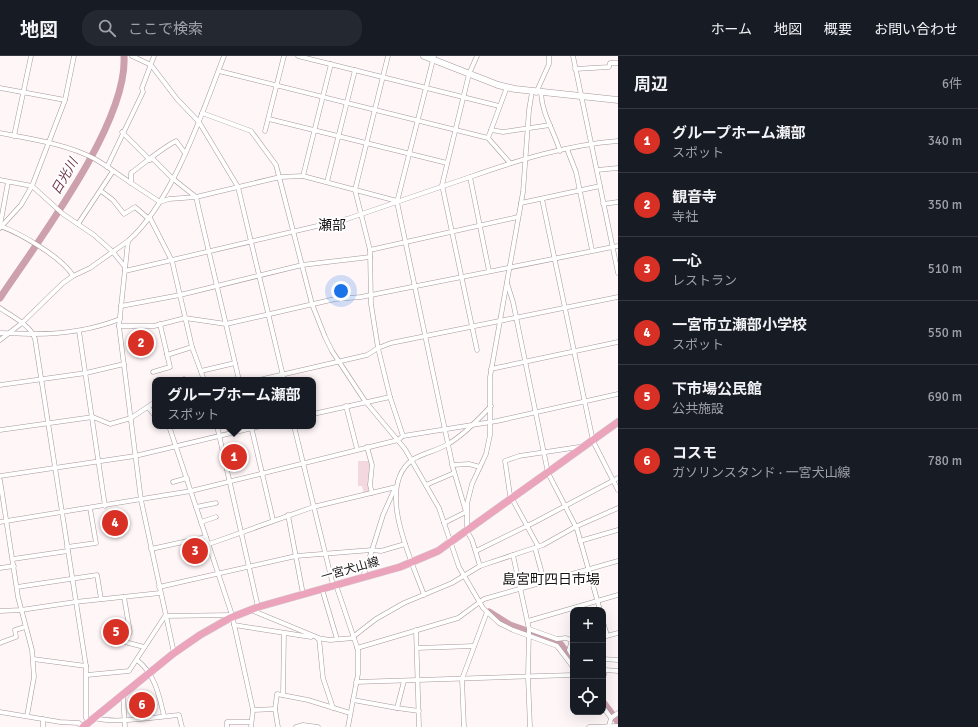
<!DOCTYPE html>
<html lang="ja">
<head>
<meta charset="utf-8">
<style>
	:root { --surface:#171b24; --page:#242831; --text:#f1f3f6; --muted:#9ea1a6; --line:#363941; --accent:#d93025 }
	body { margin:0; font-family:Signika,"Noto Sans JP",sans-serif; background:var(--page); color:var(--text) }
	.controls { position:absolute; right:12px; bottom:12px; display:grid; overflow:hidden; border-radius:8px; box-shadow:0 4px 16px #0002 }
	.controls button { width:36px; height:36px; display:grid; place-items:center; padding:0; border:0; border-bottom:1px solid var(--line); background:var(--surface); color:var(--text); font:20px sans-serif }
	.you { position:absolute; left:341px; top:235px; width:14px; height:14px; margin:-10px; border:3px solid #fff; border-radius:50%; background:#1a73e8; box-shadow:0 0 0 6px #1a73e833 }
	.badge { display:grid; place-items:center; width:26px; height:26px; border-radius:50%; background:var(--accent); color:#fff; font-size:13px; font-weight:700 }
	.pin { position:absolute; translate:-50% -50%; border:2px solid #fff; box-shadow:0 1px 4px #0006 }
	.popup { position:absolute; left:152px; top:321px; width:164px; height:52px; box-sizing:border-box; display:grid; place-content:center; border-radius:8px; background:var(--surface); filter:drop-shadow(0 1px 3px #0005); font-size:13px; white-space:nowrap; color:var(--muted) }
	.popup b { font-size:15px; color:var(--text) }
	.popup::after { content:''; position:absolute; left:50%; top:100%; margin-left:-8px; border:8px solid transparent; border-top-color:var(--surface) }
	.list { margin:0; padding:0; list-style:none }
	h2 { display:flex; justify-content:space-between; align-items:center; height:52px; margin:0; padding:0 16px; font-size:17px }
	h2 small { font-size:13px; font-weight:400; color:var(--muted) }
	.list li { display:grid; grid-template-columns:26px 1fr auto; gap:12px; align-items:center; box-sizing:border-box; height:64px; padding:0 16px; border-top:1px solid var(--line) }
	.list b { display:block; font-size:15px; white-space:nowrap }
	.list p { margin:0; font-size:13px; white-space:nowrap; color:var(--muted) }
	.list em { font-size:13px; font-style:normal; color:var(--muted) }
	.icon { flex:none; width:22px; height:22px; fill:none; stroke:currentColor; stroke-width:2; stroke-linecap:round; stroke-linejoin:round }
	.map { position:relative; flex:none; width:618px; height:671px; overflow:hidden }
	header { display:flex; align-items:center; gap:24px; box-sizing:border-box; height:56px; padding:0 20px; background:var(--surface); border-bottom:1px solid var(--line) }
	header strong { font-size:19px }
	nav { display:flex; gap:22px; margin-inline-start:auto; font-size:14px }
	.search { width:280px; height:36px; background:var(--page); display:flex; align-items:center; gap:10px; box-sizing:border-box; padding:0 14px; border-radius:16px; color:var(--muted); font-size:15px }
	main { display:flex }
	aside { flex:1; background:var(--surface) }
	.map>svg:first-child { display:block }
</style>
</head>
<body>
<header>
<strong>地図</strong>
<div class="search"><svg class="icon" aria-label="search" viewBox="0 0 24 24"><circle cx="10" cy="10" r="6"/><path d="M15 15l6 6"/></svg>ここで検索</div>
<nav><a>ホーム</a><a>地図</a><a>概要</a><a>お問い合わせ</a></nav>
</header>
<main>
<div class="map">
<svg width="618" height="671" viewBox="0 0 618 671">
	<rect width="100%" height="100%" fill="#fff6f8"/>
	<!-- green -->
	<path fill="#f4d8df" d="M358,405h13l-1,31 -6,2 -2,-8h-4z"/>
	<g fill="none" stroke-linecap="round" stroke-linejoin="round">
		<!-- river -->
		<g stroke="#cca1ad" stroke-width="7">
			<path d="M0,242c38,-57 128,-175 124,-242"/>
			<path d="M489,556l21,13 49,17 14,19"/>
			<path d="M603,646l15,20"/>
		</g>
		<defs>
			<g id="minor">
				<path d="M132,0l19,9 26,34 22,23 39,65 46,193"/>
				<path d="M298,0l201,50"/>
				<path d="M434,0l-37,146 56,266 13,44 -22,11"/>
				<path d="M477,0l-8,18 -27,111 35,165"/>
				<path d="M573,0l45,217"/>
				<path d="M575,13l34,-2 1,-4h8"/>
				<path d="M219,15l269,67 22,25"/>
				<path d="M0,32l65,12"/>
				<path d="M536,37l13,-29v-8"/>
				<path d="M541,37c1,21 13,38 19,58"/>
				<path d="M202,57l49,18 25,34 36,139 13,33 7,14 33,50 40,48 34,59 20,59 24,41 16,15 14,7 44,16 16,21"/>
				<path d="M269,63l178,44"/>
				<path d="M491,74l12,2 47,-7"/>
				<path d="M265,75l19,-75"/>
				<path d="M122,76l28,28"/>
				<path d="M0,77c31,6 67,11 95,26 12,7 24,16 36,24"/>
				<path d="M14,80l17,-80"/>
				<path d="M488,82l19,-51"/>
				<path d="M567,93l9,23 16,78"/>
				<path d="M185,97l-9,-12c-17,9 -30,21 -45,32v10l29,19 9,-3 27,-2 84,-20 23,-1 94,25"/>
				<path d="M152,102l20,20 24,19 43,183"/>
				<path d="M107,111l36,-75 -1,-4 12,-32"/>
				<path d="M597,114l21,-2"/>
				<path d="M303,120l28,-112"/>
				<path d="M470,121c48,-17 97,-32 148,-36"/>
				<path d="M0,124l32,6 31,28 31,21 19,17 12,15"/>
				<path d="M327,126l28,-112"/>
				<path d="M101,135l12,9 11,14 11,-7 14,12"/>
				<path d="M542,143l51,242 25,49"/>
				<path d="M521,147l79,-17"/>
				<path d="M603,148l15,-2"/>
				<path d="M150,162l22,43 20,86 12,33"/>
				<path d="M78,168l35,-53"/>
				<path d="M0,170c20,7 63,32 73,50"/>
				<path d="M0,170l8,-44"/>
				<path d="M0,172l21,-23 11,-19 33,-86 9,-44"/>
				<path d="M370,194l148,-33"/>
				<path d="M125,215l222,-52 123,-42 19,94"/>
				<path d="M507,227l6,19 35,171 29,56 23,81"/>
				<path d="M121,250l59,-11 122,-30 68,-8"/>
				<path d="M0,252c11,8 31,17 35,31l51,327v52l3,4"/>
				<path d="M119,270h35l31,-8 41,6 109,-25 26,-2 257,-51"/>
				<path d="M79,275l26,175"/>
				<path d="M0,277c12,0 23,1 34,1 30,0 58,-4 86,-15"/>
				<path d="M0,284l22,-17 41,-40 10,-7 17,-8 38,-27"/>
				<path d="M167,299l25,-8"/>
				<path d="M491,313l127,-27"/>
				<path d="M201,315l34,-8"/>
				<path d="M153,316l17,-5 -10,-43"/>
				<path d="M184,323v1"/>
				<path d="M259,324l108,-25 11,-7 13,-5 227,-46"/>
				<path d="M0,329l86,-12 38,-9"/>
				<path d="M346,350l11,43"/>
				<path d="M148,351l7,9"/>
				<path d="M313,358l77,-17"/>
				<path d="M169,370l63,189 21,95 -2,17"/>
				<path d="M217,370l41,181"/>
				<path d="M251,370l22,94"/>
				<path d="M294,370l39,159"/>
				<path d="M0,374l93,-13 17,7 21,-6 24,-16"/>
				<path d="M403,380l94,-15 121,-27"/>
				<path d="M367,391l5,18 -2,20 2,8"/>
				<path d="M452,409l17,-1 11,3"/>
				<path d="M0,420l135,-20 126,-30"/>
				<path d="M0,424l18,117 14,53 2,27 -7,39"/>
				<path d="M173,426l14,-4"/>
				<path d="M426,429l28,-12"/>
				<path d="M395,432l-12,27 -11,35 9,1 24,-7"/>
				<path d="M196,451l20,-4"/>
				<path d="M288,459l15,79"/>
				<path d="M0,466l191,-31 207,-51 5,-4 -13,-39 -12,-49 -7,-44 -1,-54 -15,-60 33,-134"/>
				<path d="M201,466l15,-5"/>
				<path d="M580,485l38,-11"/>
				<path d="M209,488l104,-37 83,-20"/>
				<path d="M538,490l-28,-51 -5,-34 14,-5 60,-9"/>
				<path d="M67,491l29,-4 -6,-35"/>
				<path d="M535,492l9,33"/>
				<path d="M151,493l55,-12"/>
				<path d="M476,495l59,-29 83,-44"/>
				<path d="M513,499l16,74 -1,48 2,50"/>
				<path d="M13,503l55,-8"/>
				<path d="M480,510l-8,-26 -5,-9v-27l5,-20 14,-30 4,-19v-58l33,-185 6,-82 3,-18"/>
				<path d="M0,512l14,-2"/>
				<path d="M336,529l22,65v24l-10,53"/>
				<path d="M17,531l80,-12 4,24"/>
				<path d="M159,531l137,-31 76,-6 -9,27"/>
				<path d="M322,533l15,50"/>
				<path d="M424,539c-12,-34 -49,-107 -12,-135 10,-7 25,-9 36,-16 16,-9 31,-25 43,-38"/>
				<path d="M124,541l6,35 -5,10 19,5"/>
				<path d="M251,554l68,28 4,40 10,30"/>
				<path d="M0,555l21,-1 54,-8 85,-9"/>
				<path d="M528,565l90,-26"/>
				<path d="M603,566l4,13"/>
				<path d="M234,569l77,12"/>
				<path d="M108,571l20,-1"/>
				<path d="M529,573l28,10 9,-1 5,2"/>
				<path d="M416,574l3,97"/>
				<path d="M354,580l22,-17 28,-16 48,-20 28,-17 63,-21 32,-18 43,-19"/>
				<path d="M603,581l15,-4"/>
				<path d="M317,582l13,2 24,-2"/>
				<path d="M572,584l-3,10 4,7"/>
				<path d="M0,587l16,-6 -1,-7 10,-3"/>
				<path d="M357,592l101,-30 26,-19 134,-38"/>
				<path d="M417,592l57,-2"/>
				<path d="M174,597l-33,-153 -22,-174 9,-85c46,-41 74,-128 96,-185"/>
				<path d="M33,603l53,7"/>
				<path d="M603,603l15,1"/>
				<path d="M137,604c18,14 22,35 27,56"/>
				<path d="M603,614h2l-2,9"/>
				<path d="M605,614l13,1"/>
				<path d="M87,619l42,-4 36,-55 67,-1"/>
				<path d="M356,626l217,-7"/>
				<path d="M123,639l2,32"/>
				<path d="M283,639l1,-62"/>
				<path d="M353,644l44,8 7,-27"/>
				<path d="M603,651l8,11 -2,8"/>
				<path d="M397,652l22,3"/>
				<path d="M253,654l22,-1"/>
				<path d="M0,656l60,10 19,1 3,4"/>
				<path d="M95,662c19,6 63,-1 84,-3l3,12"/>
				<path d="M611,662l7,-5"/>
				<path d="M43,671v-8"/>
				<path d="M227,671v-5h24"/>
				<path d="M278,671l-3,-18 2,-15 31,6 42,13"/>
				<path d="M296,671l7,-2 15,2"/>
				<path d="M464,671l-2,-48 25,-67"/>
				<path d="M589,671l29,-1"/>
			</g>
			<path id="secondary" d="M424,0l74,29 17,4 103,11"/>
			<path id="primary" d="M83,671l91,-74 26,-18 30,-17 28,-11 142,-40 38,-16 180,-129"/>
		</defs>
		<!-- minor casing -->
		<use href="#minor" stroke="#a5989b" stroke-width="5"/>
		<!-- secondary casing -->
		<use href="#secondary" stroke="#a5989b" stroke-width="7"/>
		<!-- primary casing -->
		<use href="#primary" stroke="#d5d4d5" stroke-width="8"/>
		<!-- minor -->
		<use href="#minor" stroke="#fff" stroke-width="4"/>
		<!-- secondary -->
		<use href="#secondary" stroke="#fff" stroke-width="6"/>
		<!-- primary -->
		<use href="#primary" stroke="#eba4bc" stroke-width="7"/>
	</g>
	<g text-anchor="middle" stroke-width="3.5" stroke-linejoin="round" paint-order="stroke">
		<!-- street labels -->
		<g font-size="12" fill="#161213" stroke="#fff">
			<text transform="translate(350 513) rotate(-16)" y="4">一宮犬山線</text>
		</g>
		<!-- water labels -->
		<g font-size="13" font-style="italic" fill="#6e3548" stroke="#fff">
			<text transform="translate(64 120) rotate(-60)" y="5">日光川</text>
		</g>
		<!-- quarter labels -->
		<g font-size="14" fill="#161213" stroke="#fff">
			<text x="332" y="174">瀬部</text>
			<text x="551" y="528">島宮町四日市場</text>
		</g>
	</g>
</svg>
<div class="controls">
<button>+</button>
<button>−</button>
<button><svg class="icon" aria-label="locate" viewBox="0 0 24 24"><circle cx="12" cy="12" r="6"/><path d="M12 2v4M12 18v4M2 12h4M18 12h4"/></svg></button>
</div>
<div class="you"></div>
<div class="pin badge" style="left:234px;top:401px">1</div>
<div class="popup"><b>グループホーム瀬部</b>スポット</div>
<div class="pin badge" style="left:141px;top:287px">2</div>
<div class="pin badge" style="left:195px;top:495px">3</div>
<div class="pin badge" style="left:115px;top:467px">4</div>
<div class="pin badge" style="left:116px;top:576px">5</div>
<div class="pin badge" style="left:142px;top:649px">6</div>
</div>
<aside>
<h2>周辺<small>6件</small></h2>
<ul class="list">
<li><span class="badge">1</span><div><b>グループホーム瀬部</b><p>スポット</p></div><em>340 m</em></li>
<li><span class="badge">2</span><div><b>観音寺</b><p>寺社</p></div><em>350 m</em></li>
<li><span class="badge">3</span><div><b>一心</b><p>レストラン</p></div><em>510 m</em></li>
<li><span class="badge">4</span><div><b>一宮市立瀬部小学校</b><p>スポット</p></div><em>550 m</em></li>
<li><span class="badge">5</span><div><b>下市場公民館</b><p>公共施設</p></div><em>690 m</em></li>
<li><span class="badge">6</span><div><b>コスモ</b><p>ガソリンスタンド · 一宮犬山線</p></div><em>780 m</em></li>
</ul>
</aside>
</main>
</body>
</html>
